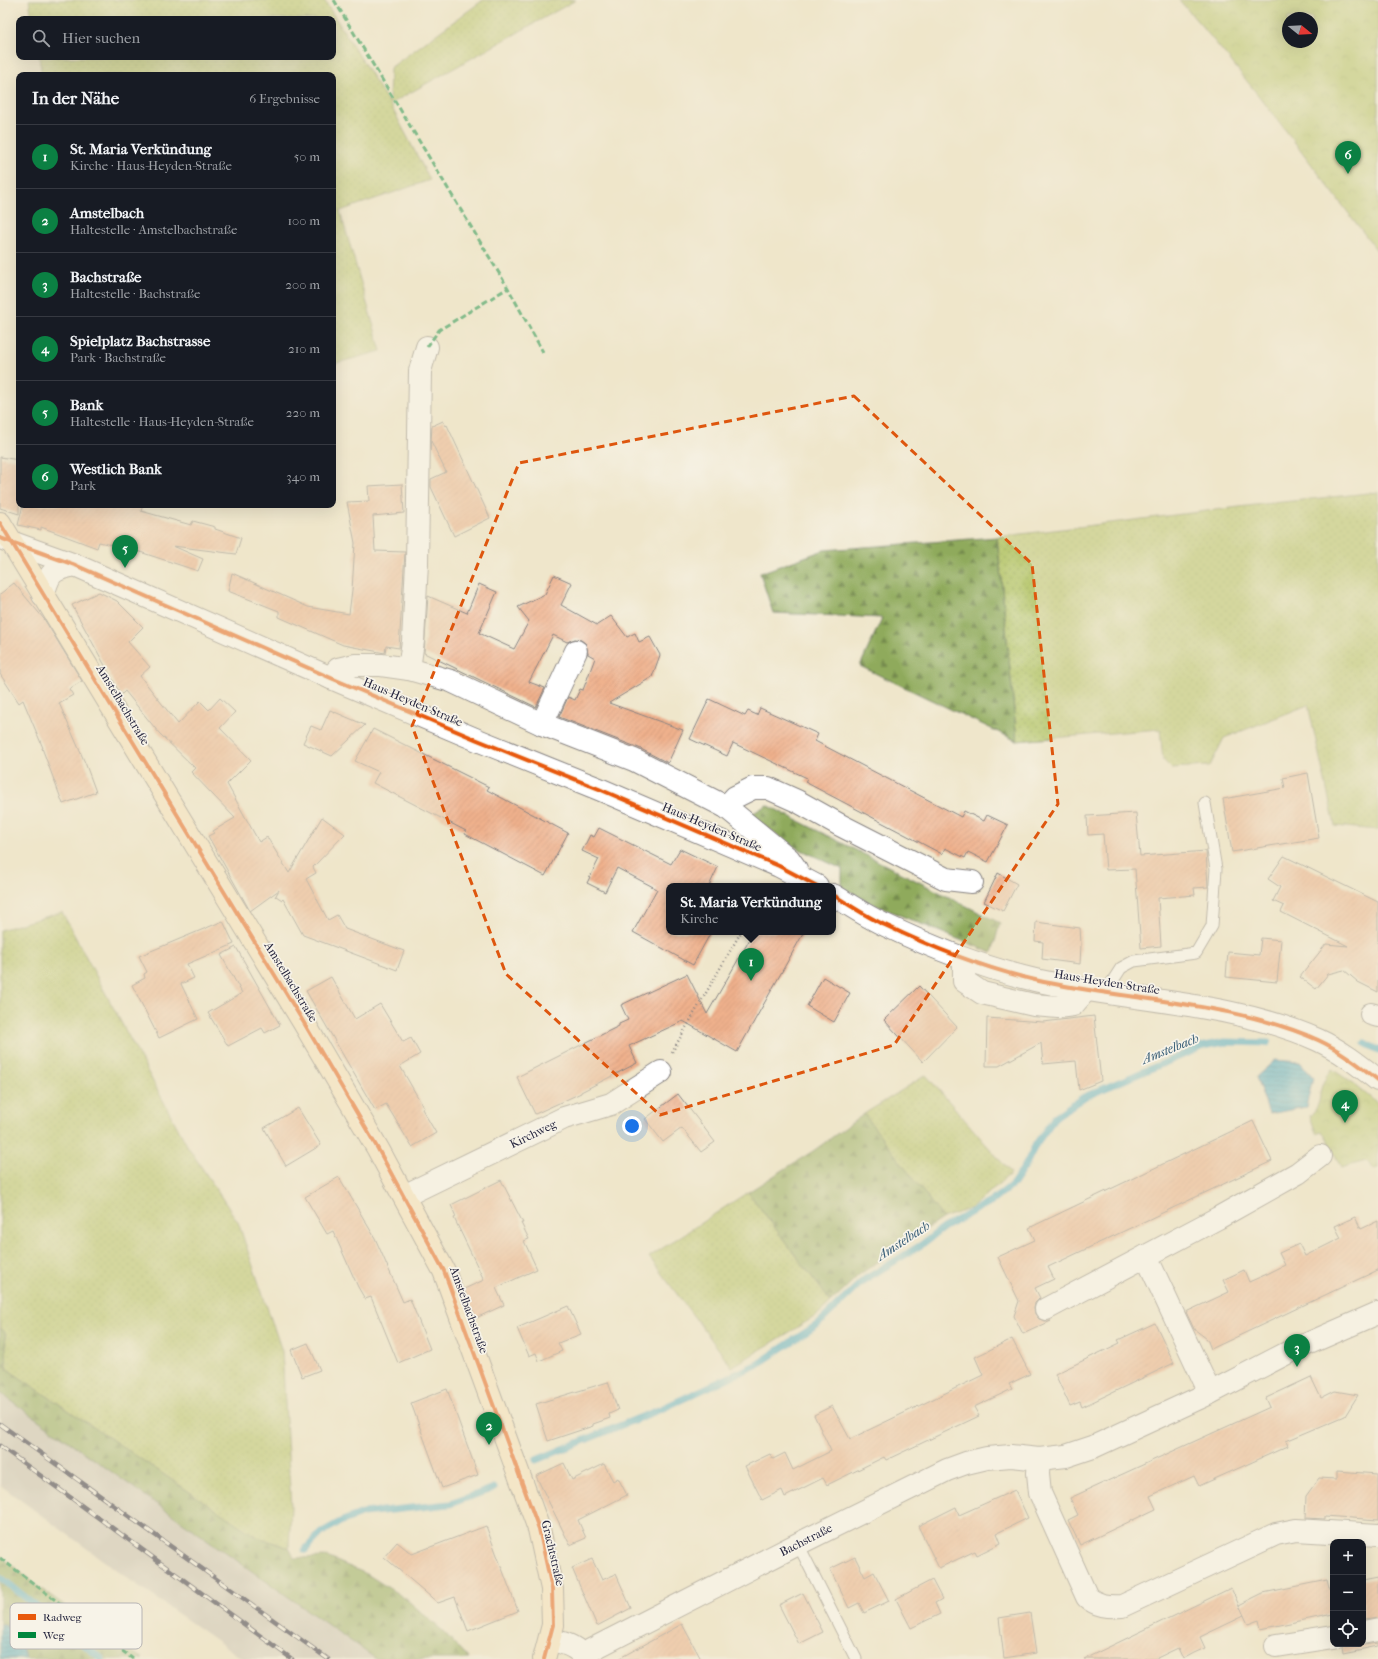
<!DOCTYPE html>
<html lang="de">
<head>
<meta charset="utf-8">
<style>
	:root { --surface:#171b24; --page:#242831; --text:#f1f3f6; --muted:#9ea1a6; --line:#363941; --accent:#0b8043 }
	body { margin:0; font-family:"IM FELL French Canon",serif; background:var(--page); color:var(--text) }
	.controls { position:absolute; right:12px; bottom:12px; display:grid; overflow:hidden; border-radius:8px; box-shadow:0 4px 16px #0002 }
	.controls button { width:36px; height:36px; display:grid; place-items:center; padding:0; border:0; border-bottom:1px solid var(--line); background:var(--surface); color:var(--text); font:20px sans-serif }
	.compass { position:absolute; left:1282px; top:12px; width:36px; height:36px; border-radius:50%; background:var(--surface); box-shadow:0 4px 16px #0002; rotate:108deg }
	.you { position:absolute; left:632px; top:1126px; width:14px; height:14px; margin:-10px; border:3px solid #fff; border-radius:50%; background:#1a73e8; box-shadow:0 0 0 6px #1a73e833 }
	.badge { display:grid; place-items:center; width:26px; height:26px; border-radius:50%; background:var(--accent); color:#fff; font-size:13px; font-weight:700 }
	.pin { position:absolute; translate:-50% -33px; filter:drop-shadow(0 1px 2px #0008) }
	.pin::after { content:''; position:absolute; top:21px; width:14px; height:12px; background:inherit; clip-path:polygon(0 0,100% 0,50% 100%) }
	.popup { position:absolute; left:666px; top:883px; width:170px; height:52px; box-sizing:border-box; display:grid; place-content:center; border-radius:8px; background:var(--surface); filter:drop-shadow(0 1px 3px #0005); font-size:13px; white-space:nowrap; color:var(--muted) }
	.popup b { font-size:15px; color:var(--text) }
	.popup::after { content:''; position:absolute; left:50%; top:100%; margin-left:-8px; border:8px solid transparent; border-top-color:var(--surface) }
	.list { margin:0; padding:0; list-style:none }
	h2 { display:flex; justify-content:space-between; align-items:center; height:52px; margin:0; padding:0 16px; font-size:17px }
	h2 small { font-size:13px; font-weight:400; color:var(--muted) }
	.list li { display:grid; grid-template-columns:26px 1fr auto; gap:12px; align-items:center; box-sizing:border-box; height:64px; padding:0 16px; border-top:1px solid var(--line) }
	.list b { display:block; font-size:15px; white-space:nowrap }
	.list p { margin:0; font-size:13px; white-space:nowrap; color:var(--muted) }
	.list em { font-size:13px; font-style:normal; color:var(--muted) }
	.icon { flex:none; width:22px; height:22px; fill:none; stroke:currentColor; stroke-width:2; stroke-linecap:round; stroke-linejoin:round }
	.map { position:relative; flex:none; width:1378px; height:1659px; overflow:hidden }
	.search { position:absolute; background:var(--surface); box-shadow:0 4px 16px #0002; left:16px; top:16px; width:320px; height:44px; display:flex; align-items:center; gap:10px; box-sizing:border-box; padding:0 14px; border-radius:8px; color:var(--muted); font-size:15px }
	.panel { position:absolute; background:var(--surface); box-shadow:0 4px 16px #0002; left:16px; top:72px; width:320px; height:436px; border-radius:8px }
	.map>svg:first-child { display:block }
</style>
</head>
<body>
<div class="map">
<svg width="1378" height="1659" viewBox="0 0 1378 1659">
	<defs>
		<pattern id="grass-dots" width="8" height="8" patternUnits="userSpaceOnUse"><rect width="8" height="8" fill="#b4c568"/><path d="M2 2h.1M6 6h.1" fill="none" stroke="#9aa95b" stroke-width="1.8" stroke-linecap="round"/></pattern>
		<pattern id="forest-firs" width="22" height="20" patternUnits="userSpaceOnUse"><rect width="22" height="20" fill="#8faa5c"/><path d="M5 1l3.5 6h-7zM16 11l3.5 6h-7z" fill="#748a4d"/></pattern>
		<pattern id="park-crowns" width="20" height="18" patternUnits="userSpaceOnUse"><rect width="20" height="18" fill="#b4c568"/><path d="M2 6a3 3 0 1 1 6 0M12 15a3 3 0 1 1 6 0" fill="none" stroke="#9aa95b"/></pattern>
		<pattern id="water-rules" width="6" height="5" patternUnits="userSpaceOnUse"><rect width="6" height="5" fill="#4aabca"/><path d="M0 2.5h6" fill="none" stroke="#3d8ba5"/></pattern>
		<pattern id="building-hatch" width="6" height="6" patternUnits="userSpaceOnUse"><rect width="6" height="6" fill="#efb18c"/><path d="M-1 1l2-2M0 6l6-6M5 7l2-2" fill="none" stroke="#cd987a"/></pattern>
	</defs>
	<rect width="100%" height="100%" fill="#f7f3e8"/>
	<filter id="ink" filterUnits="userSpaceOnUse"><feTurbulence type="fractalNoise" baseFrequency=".025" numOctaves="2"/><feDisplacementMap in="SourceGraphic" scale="8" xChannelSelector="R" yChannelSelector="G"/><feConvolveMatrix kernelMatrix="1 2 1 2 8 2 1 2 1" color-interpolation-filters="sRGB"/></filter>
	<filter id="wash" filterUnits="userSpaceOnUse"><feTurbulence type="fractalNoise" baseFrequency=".012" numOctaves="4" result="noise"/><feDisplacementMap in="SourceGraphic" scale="16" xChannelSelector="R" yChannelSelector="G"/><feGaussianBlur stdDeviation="0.9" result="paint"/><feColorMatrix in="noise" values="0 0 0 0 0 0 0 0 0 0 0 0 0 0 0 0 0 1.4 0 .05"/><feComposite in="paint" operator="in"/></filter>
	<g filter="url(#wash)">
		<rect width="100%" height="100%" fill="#efe6cb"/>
		<!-- railway -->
		<path fill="#c9c3b8" d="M0,1393l376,266h-133l-113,-79 -130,-95z"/>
		<!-- grass -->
		<g fill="url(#grass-dots)" stroke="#6b7452">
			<path d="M29,0h295l65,103 1,-35 93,-68h93l-186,104 40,76 -90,31 41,140 -48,13v-289h-291l-3,-18h294v-38h-301z"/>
			<path d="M1378,492v338l-43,-4 -27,-121 -84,33 -14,28 -39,2 -8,-8 -3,-31 -143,12 -20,-204 266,-33z"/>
			<path d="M62,912l126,235 50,75 44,129 9,155 -2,42 -34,-12 -248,-167 -2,-37 -5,-4v-398z"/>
			<path d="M926,1075l85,98 -39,35 -29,10 -79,-104z"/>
			<path d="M748,1192l83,110 -15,14 -84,51 -83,-110z"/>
		</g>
		<!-- forest -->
		<g fill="url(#forest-firs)" stroke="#58664c">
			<path d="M997,537l20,204 -157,-75 22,-48 -109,-5 -13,-40 64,-23z"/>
			<path d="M767,805l233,118 -8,30 -122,-50 -28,-16v-18l-49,-23 -43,-31z"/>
			<path d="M864,1114l79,104 -83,56 -29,28 -83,-110 65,-41z"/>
			<path d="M0,1328l5,4 2,37 248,167 34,12 6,10 32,-1 40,17 39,25 37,32 26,28h-93l-376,-266z"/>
			<path d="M0,1555l37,31 106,73h-117l-3,-8 -20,-27h-3z"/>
		</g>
		<!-- park -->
		<g fill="url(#park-crowns)" stroke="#6b7452" fill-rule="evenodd">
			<path d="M1179,0h199v252c-65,-85 -128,-172 -199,-252zM1288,18h24v24h-24z"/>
			<path d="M1332,1069l22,15 24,20v64l-6,1 -3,-6 -3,-2 -25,7 -9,-20 -10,-17 -6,2 -6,-17c14,-15 7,-19 13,-33 2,-5 6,-9 9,-14z"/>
		</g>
		<!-- water -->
		<g fill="url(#water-rules)" stroke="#366682">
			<path d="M1275,1060l25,2 13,15 -7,30 -37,7 -13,-37z"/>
			<path d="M0,1624c14,2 22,24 26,35h-26z"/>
		</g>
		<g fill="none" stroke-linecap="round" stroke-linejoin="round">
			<!-- stream -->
			<g stroke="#4aabca" stroke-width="7">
				<path d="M1365,1043l13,7"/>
				<path d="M536,1460l125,-51 97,-45 59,-39 47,-45 57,-35 22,-17 49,-27 21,-17 12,-18 11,-22 20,-28 28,-19 120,-51 20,-4 44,1"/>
				<path d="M305,1550l17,-18 18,-10 23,-9 87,-9 44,-16"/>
				<path d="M0,1577l102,82"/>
			</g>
		</g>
		<g id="blocks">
			<!-- building -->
			<g fill="url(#building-hatch)">
				<path d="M443,421l3,5 1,-1 43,93 -36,18 -23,-49v-8l15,-7 -15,-31 1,-15z"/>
				<path d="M0,457l19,3v54l-19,-6z"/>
				<path d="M402,484l2,29 -31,3 2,35 30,1 -6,96 -13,-2 -1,7 -42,-8 -64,-28v-6l-51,-20 4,-18 76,34 41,7 3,-24 3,-47 -8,-41 22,-1 -1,-15z"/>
				<path d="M23,505h120l-2,6 50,14 2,-4 22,6v2l26,9 -5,16 -63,-8 30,13 -5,12 -61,-20 -38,-9 -2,6 -56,-21v3l-23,-5z"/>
				<path d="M554,575l18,8 -11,22 36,20 14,-9 16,21 8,-4 4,9 11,-5 10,18 -8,22 -43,26 74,27 -15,33 -29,-15 -80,-31 9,-20 7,3 5,-11 3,1 12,-32 -7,-4 -2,-10 -5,-4 -6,-1 -8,3 -14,-7 -24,47 16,6 -9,19 -112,-54 4,-57 39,17 12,-29 18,8 -18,41 35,16 15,-28 -11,-14 27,-13z"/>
				<path d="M14,583l30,36 38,62 -13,8 4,6 -14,8 27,62 10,27 -33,12 -21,-56h1l-20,-48 -4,3 -19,-29v-80z"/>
				<path d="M99,592l18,9 26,26 -15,15 22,25 -10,9 38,48 22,-23 9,9 11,-12 15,14 -15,16 31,32 -24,24 32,58 8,-5 22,36 33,-56 23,17 -32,33 3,6 -10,6 22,41 9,-5 8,14 59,22 -7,19 -94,-35 -20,-36 -1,1 -6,-4 -1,1 4,-7 -29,21 -42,-75 6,-3 -1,-2 22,-13 -44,-46 4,-4 -36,-35 -34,-42 -4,4 -49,-90z"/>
				<path d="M709,699l36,17 3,-5 9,4 3,-7 58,26 -3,7 146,76 3,-6 20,10 3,-6 21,10 -20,37 -20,-10 -3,6 -20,-10 -3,6 -137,-72 2,-4 -74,-35 -6,13 -37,-17z"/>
				<path d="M330,710l35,15 -33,31 -29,-13 8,-17 10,4z"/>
				<path d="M373,729l116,58 -2,3 81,43 -23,43 -80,-42 1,-3 -93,-48 6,-11 -24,-11z"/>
				<path d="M1308,773l11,65 -87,14 -9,-53 62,-11 -2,-10z"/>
				<path d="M1136,813l4,43 66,-5 2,36 -14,1 1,7 -37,3 3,48 -20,2 -6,-79 -29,1 -3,-36 -15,1 -1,-19z"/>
				<path d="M599,828l72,36 9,-15 38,18 -9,19h-40v46h42l-18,33 -60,-33 24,-43 -40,-21 -12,24 -18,-9 12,-24 -17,-8 8,-16 4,2z"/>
				<path d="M1284,856l94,46v90l-20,-10 -14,-12 -16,4 -12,15 -16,-12 26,-33 22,2 -67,-34 3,-6 -11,-5 7,-14 -12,-8z"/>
				<path d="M998,873l19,11 -14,27 -19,-9z"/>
				<path d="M223,921l11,23 -47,20 7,14 -13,6 17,35 -39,19 -27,-53 13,-7 -1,-4 3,-2 -8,-16z"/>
				<path d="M1036,922l44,6 1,16 -1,20 -38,-5 1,-17 -8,-1z"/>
				<path d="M754,932h50l-67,120 -54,-31 -54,25 8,17 -56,29v1l-46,21 -18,-37 102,-51v-2l9,-4 -7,-15 66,-31 20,40z"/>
				<path d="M1261,938l20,2 -4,42 -51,-5 2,-25 31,3z"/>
				<path d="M236,947l44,78 -15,8 -3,-5 -34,18 -20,-33 34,-20 -21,-38z"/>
				<path d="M331,977l24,42 25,-15 23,38 8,-4 9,16 -20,12 24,42 -2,1 14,24 -24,14 -26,-43 -11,6 -69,-119z"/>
				<path d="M823,977l27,16 -16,29 -27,-16z"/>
				<path d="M919,986l38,41 -34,35 -39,-42z"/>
				<path d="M1094,1016l7,65 -22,9 -3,-29 -33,3 -2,-21 -42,23h-13l1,-48 56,4z"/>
				<path d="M678,1094l37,48 -14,10 -19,-24 -19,14 -18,-23z"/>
				<path d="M298,1108l23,37 -35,21 -22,-38z"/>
				<path d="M1253,1121l19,40 -224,106 6,12 -19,9 5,10 -5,5 -1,6 1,5 4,5 6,2h6l-28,13 -9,-18 5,-15 -21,-44 37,-17 -6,-12z"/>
				<path d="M339,1177l36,61 28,64 7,-3 20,50 -32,14 -27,-66 -6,2 -7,-12 -25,-56 -6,3 -22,-37z"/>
				<path d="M501,1180l22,43h-2l8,16 -5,2 13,28 -41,19 8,17 -28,13 -12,-29 20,-9 -30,-62 2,-1 -5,-12z"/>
				<path d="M1355,1217l6,12 17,-8v49l-167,79 -4,-10 -13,-10 -8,-17 43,-20 -6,-12 21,-10 5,12 18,-8 18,-9 -6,-12 20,-9 6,12 36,-18 -6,-12z"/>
				<path d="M568,1306l13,28 -23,9 4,8 -23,10 -3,-8 -7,3 -12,-28z"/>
				<path d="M1155,1323l19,40 -92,44 -2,-5 -10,4 -15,-32 65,-31 -2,-3z"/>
				<path d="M1012,1339l18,35 -21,10 3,5 -38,18 5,9 -93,44 -2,-3 -57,28 -4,-7 -38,19 -3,-7 -20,10 -17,-34 25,-12 3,5 12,-6 8,17 38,-19 -17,-36 18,-9 18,33 133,-64 -8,-18z"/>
				<path d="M308,1343l12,27 -18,7 -11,-27z"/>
				<path d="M1311,1377l10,21 14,-7 23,4 -13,21 -59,25 2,5 -89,40 -5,-10 -44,20 6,13 -76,36 -12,-25 10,-5 -8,-17 200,-91 -4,-9z"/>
				<path d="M608,1382l10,28 -9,4 1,4 -17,6v2l-45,15 -12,-37z"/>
				<path d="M447,1389l31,86 -36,13 -31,-85z"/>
				<path d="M564,1463l8,17 32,-16 9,17 5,-3 9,17 -49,25 8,18 -16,7 -34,-69z"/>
				<path d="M1336,1471l42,3v46l-53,-4v3l-20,-1 1,-22 13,-18 17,1z"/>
				<path d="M1015,1490l13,28 -31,15 4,10 -24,12 -2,-4 -36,17 -21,-42 38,-19 3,8z"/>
				<path d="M486,1526l32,85 -50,20 -13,-34 -17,6 -54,-46 13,-15 15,12z"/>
				<path d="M855,1557l10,20 9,-5 15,29 -25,12 -5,-10 -10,5 -19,-39z"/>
				<path d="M592,1559l10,21 14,-6 15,34 -34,18 -25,-58z"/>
				<path d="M1378,1578v40l-15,2v-39z"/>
				<path d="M932,1580l10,19 -7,4 5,11 -29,14 -15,-29z"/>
				<path d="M1327,1580l2,8h4v26l-72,15 -2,-9 -11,4 -9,-19 24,-12z"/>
				<path d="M1231,1588l13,28 -44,21 5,11 -11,5 -11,6 -5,-11 -23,11h-71z"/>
				<path d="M803,1593l20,39 -24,12 -20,-39z"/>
				<path d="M1030,1613l6,40 -32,5 -5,-40z"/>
				<path d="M682,1624l19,35h-83z"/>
				<path d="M1378,1643v3l-35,7 -1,-7 1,-2 22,1z"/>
			</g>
		</g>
	</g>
	<g filter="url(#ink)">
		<use href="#blocks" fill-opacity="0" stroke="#888483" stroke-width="1"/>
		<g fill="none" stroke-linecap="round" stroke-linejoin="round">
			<defs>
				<g id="lane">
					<path d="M1105,993l16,-25 13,-7 62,-8 16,-27 4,-57 -11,-66"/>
					<path d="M798,1544l58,115"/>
				</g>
				<g id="street">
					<path d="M0,538l75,27 256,113 144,61 124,50 180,77 38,20"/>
					<path d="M43,595c7,-23 8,-25 32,-30"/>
					<path d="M409,669l4,-28 4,-78 3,-192 7,-24"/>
					<path d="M331,678l7,-9 17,-4h26l28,4 42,12 91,43 92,36 92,47 63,52 7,10"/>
					<path d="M542,724l34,-73"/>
					<path d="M726,807l9,-10 18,-9h15l29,13 43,24 106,54 26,3"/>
					<path d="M833,895c17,10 34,22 52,30 48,23 99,43 150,55 92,21 196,21 283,60 22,10 41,25 60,40"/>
					<path d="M964,959v22l18,12 52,12 24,2 15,-2 13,-15"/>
					<path d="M1371,1014l7,2"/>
					<path d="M404,1196l160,-78 47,-14 50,-32"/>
					<path d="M1146,1256l64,137"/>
					<path d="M1046,1309l172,-91 80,-45 22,-17"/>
					<path d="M1039,1459l-1,14 2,20 47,104c10,9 21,10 35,9l154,-72 20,-4 82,5"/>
					<path d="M1363,1633l15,-3"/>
					<path d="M550,1639c13,4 28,7 35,20"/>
					<path d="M1276,1646l57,-9"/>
					<path d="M583,1654l215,-110 149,-74 19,-7 21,-5 24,-2 28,3 27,-3 27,-9 117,-54 81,-42 87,-38"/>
				</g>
				<path id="secondary" d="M0,523l304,500 74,126 66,122 95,258 13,60 1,36 -9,34"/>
			</defs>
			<!-- lane casing -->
			<use href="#lane" stroke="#888483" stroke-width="13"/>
			<!-- street casing -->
			<use href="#street" stroke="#888483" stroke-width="24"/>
			<!-- secondary casing -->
			<use href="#secondary" stroke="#888483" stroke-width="24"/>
			<!-- path -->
			<path stroke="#888483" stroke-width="2.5" stroke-dasharray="1 3" stroke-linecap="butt" d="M672,1052l69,-120"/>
			<!-- lane -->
			<use href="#lane" stroke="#fff" stroke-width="11"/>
			<!-- street -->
			<use href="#street" stroke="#fff" stroke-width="22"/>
			<!-- secondary -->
			<use href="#secondary" stroke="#fae7c3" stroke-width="22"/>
			<defs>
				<g id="rail">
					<path d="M0,1424l328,235"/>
					<path d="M0,1446l292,213"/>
				</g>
			</defs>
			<!-- rail casing -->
			<use href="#rail" stroke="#22223b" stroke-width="4.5"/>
			<!-- rail -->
			<use href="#rail" stroke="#f7f3e8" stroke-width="3" stroke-dasharray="9" stroke-linecap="butt"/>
			<!-- quiet -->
			<g stroke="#00873e" stroke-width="3" stroke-dasharray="6 3" stroke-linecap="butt">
				<path d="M334,0l174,288 35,64"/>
				<path d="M427,347l12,-17 69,-42"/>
				<path d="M0,1558l133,101"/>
			</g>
			<defs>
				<g id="cycleway">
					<path d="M0,523l304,500 74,126 66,122 95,258 13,60 1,36 -9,34"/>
					<path d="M0,538l75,27 256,113 144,61 124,50 180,77 38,20"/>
					<path d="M833,895c17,10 34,22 52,30 48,23 99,43 150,55 92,21 196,21 283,60 22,10 41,25 60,40"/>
				</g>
			</defs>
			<!-- cycleway casing -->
			<use href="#cycleway" stroke="#f7f3e8" stroke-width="6"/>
			<!-- cycleway -->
			<use href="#cycleway" stroke="#e8590c" stroke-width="4"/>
		</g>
	</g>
	<!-- marked area -->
	<path d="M0 0H1378V1659H0ZM854,396l178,168 26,240 -164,241 -234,70 -154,-141 -94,-248 107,-263z" fill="#efe6cb" fill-opacity=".55" fill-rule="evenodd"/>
	<path fill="none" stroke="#de560e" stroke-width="3" stroke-dasharray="8 5" stroke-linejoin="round" d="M854,396l178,168 26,240 -164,241 -234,70 -154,-141 -94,-248 107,-263z"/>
	<g text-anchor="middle" stroke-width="3.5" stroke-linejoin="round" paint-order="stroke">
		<!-- street labels -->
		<g font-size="12" fill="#22223b" stroke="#f7f3e8">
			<text transform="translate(413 702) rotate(23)" y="4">Haus-Heyden-Straße</text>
			<text transform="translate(123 705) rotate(59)" y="4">Amstelbachstraße</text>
			<text transform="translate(712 827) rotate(23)" y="4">Haus-Heyden-Straße</text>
			<text transform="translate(291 982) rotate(59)" y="4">Amstelbachstraße</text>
			<text transform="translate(1107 982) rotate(9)" y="4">Haus-Heyden-Straße</text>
			<text transform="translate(533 1134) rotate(-26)" y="4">Kirchweg</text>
			<text transform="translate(469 1310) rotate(70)" y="4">Amstelbachstraße</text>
			<text transform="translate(806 1540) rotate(-27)" y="4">Bachstraße</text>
			<text transform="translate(553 1553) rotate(77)" y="4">Grachtstraße</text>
		</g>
		<!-- water labels -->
		<g font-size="13" font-style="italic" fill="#325974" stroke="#f7f3e8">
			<text transform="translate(1170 1048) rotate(-22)" y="5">Amstelbach</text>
			<text transform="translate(903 1240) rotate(-33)" y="5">Amstelbach</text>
		</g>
	</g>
	<!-- legend -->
	<rect x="10" y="1603" width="132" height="46" rx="6" fill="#f7f3e8" stroke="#b7b4b4" stroke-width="1"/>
	<rect x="18" y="1614" width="18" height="6" fill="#e8590c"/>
	<rect x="18" y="1632" width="18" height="6" fill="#00873e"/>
	<g font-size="11" fill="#22223b">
		<text x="43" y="1621">Radweg</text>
		<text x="43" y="1639">Weg</text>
	</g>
</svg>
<div class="controls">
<button>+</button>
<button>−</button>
<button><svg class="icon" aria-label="locate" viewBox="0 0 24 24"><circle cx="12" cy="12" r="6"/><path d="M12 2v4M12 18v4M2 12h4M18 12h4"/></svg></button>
</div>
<svg class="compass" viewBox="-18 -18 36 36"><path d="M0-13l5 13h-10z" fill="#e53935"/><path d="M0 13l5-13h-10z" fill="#9ea1a6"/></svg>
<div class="you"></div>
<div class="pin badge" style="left:751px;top:981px">1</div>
<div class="popup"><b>St. Maria Verkündung</b>Kirche</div>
<div class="pin badge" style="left:489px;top:1445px">2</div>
<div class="pin badge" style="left:1297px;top:1367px">3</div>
<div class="pin badge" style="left:1345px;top:1123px">4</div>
<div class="pin badge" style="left:125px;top:568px">5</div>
<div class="pin badge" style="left:1348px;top:174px">6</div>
<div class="search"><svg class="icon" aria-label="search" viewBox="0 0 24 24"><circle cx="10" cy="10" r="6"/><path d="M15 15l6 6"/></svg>Hier suchen</div>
<section class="panel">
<h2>In der Nähe<small>6 Ergebnisse</small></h2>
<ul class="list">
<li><span class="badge">1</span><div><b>St. Maria Verkündung</b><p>Kirche · Haus-Heyden-Straße</p></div><em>50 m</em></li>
<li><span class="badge">2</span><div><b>Amstelbach</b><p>Haltestelle · Amstelbachstraße</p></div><em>100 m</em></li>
<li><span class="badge">3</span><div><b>Bachstraße</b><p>Haltestelle · Bachstraße</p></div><em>200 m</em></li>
<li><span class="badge">4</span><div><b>Spielplatz Bachstrasse</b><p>Park · Bachstraße</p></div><em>210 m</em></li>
<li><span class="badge">5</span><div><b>Bank</b><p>Haltestelle · Haus-Heyden-Straße</p></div><em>220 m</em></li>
<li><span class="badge">6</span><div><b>Westlich Bank</b><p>Park</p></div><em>340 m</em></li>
</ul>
</section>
</div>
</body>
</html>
